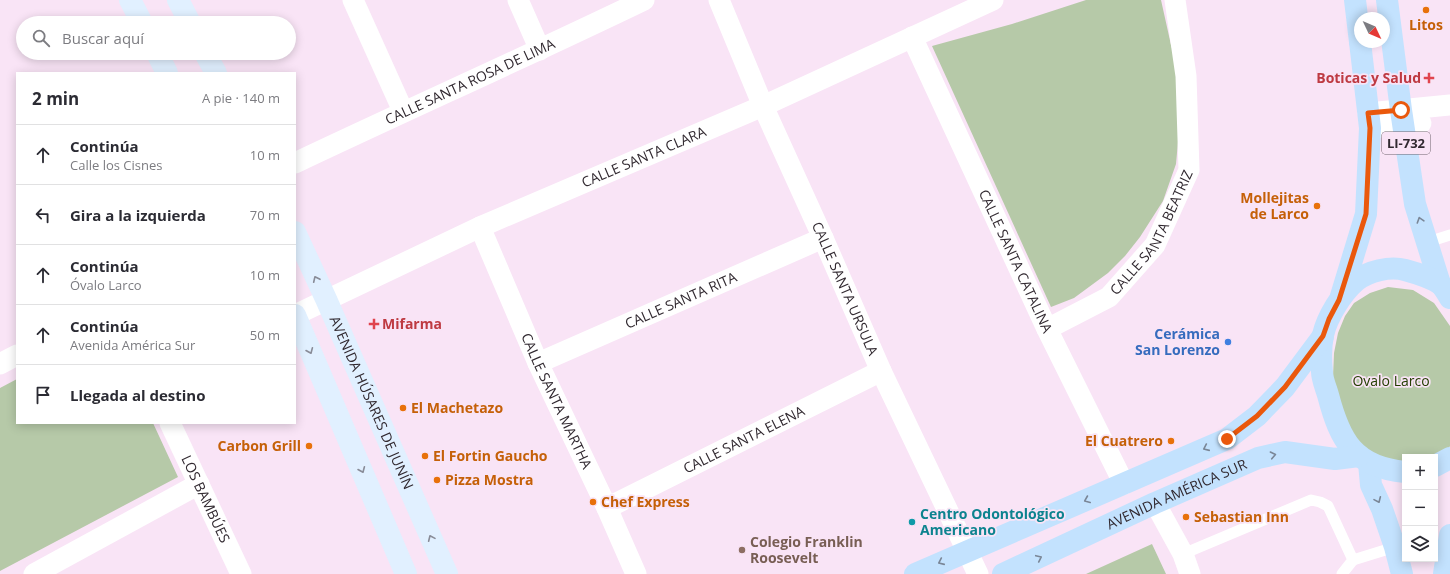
<!DOCTYPE html>
<html lang="es">
<head>
<meta charset="utf-8">
<style>
	:root { --surface:#fff; --page:#f7f7f7; --text:#2b2b33; --muted:#7c7c81; --line:#e1e1e2 }
	body { margin:0; font-family:"Open Sans",sans-serif; background:var(--page); color:var(--text) }
	.controls { position:absolute; right:12px; bottom:12px; display:grid; overflow:hidden; border-radius:0px; box-shadow:0 2px 10px #0003 }
	.controls button { width:36px; height:36px; display:grid; place-items:center; padding:0; border:0; border-bottom:1px solid var(--line); background:var(--surface); color:var(--text); font:20px sans-serif }
	.compass { position:absolute; left:1354px; top:12px; width:36px; height:36px; border-radius:50%; background:var(--surface); box-shadow:0 2px 10px #0003; rotate:134deg }
	.stop { position:absolute; width:12px; height:12px; margin:-9px; border:3px solid #ea580c; border-radius:50%; background:#fff }
	.stop.end { background:#ea580c; border-color:#fff; box-shadow:0 1px 4px #0008 }
	.list { margin:0; padding:0; list-style:none }
	h2 { display:flex; justify-content:space-between; align-items:center; height:52px; margin:0; padding:0 16px; font-size:17px }
	h2 small { font-size:13px; font-weight:400; color:var(--muted) }
	.list li { display:grid; grid-template-columns:26px 1fr auto; gap:12px; align-items:center; box-sizing:border-box; height:60px; padding:0 16px; border-top:1px solid var(--line) }
	.list b { display:block; font-size:15px; white-space:nowrap }
	.list p { margin:0; font-size:13px; white-space:nowrap; color:var(--muted) }
	.list em { font-size:13px; font-style:normal; color:var(--muted) }
	.icon { flex:none; width:22px; height:22px; fill:none; stroke:currentColor; stroke-width:2; stroke-linecap:round; stroke-linejoin:round }
	.map { position:relative; flex:none; width:1450px; height:574px; overflow:hidden }
	.search { position:absolute; background:var(--surface); box-shadow:0 2px 10px #0003; left:16px; top:16px; width:280px; height:44px; display:flex; align-items:center; gap:10px; box-sizing:border-box; padding:0 14px; border-radius:22px; color:var(--muted); font-size:15px }
	.panel { position:absolute; background:var(--surface); box-shadow:0 2px 10px #0003; left:16px; top:72px; width:280px; height:352px; border-radius:0px }
	.map>svg:first-child { display:block }
</style>
</head>
<body>
<div class="map">
<svg width="1450" height="574" viewBox="0 0 1450 574">
	<rect width="100%" height="100%" fill="#f9e4f6"/>
	<!-- green -->
	<g fill="#b6c9a8">
		<path d="M1086,0h75l10,45 12,41 -7,78 -13,37 -23,36 -15,19 -17,17 -34,25 -23,9 -119,-261 80,-22z"/>
		<path d="M1388,287l25,3 21,13 16,23v120c-6,14 -32,11 -45,11v17l-24,-5 -38,-42 -10,-50 1,-24 4,-20 7,-17 9,-13 16,-10z"/>
		<path d="M17,379v44h136l25,54 -178,94v-183z"/>
		<path d="M1152,544l14,30h-80z"/>
	</g>
	<g fill="none" stroke-linecap="round" stroke-linejoin="round">
		<!-- lane -->
		<g stroke="#fff" stroke-width="11">
			<path d="M1428,242l22,-7"/>
			<path d="M1183,554l128,-54 9,2 8,4 25,54 -11,14"/>
			<path d="M1353,560l42,-13"/>
		</g>
		<!-- street -->
		<g stroke="#fff" stroke-width="21">
			<path d="M353,0l50,111"/>
			<path d="M518,0l22,50"/>
			<path id="s1" d="M719,0l44,106 60,132 58,133 97,203"/>
			<path id="s2" d="M912,37l135,292 77,155"/>
			<path d="M1368,113l82,-8"/>
			<path d="M1370,128l51,-5"/>
			<path id="s3" d="M295,163c116,-55 233,-107 349,-163"/>
			<path id="s4" d="M480,227l58,136 69,145 29,66"/>
			<path id="s5" d="M295,315l185,-88 283,-121 230,-106"/>
			<path id="s6" d="M1047,329l62,-32 46,-52 34,-75 -3,-94 -11,-76"/>
			<path id="s7" d="M538,363l285,-125"/>
			<path d="M0,364l17,-9"/>
			<path id="s8" d="M170,423l71,151"/>
			<path d="M1155,503l28,51 7,20"/>
			<path id="s9" d="M607,508l274,-137"/>
			<path d="M34,574l165,-90"/>
		</g>
		<!-- secondary -->
		<g stroke="#e1f0ff" stroke-width="22">
			<path d="M130,0l12,23"/>
			<path d="M178,0l12,23"/>
			<path d="M157,53l10,20"/>
			<path d="M205,53l11,20"/>
			<path id="s10" d="M295,232l31,67 121,275"/>
			<path d="M295,315l111,259"/>
		</g>
		<!-- primary -->
		<g stroke="#c3e2fe" stroke-width="22">
			<path d="M1355,0l5,42"/>
			<path d="M1387,0l14,110 14,94 25,80"/>
			<path d="M1341,296l25,-82 4,-86 -10,-86"/>
			<path d="M1369,463l2,22 11,24 13,38 7,27"/>
			<path d="M1435,466l15,-8"/>
			<path d="M1405,472c-51,-5 -65,-31 -77,-77 -2,-7 -6,-16 -6,-23 -1,-10 -1,-27 1,-37 4,-18 19,-42 33,-54 12,-10 34,-15 49,-11 11,3 24,7 34,13 4,3 8,10 11,15"/>
			<path d="M915,574l312,-135 30,-23 28,-29 38,-51"/>
			<path id="s11" d="M1003,574l152,-71 103,-45 27,-6 50,7 24,-3"/>
			<path d="M1444,574l6,-39"/>
		</g>
	</g>
	<!-- one-way arrows -->
	<defs><path id="oneway-chevron" d="M-2-3.5L2.5 0L-2 3.5" fill="none" stroke-width="1.6" stroke-linecap="round" stroke-linejoin="round"/></defs>
	<g stroke="#7a8697">
		<use href="#oneway-chevron" transform="translate(1420 220) rotate(-108)"/>
		<use href="#oneway-chevron" transform="translate(1206 448) rotate(156)"/>
		<use href="#oneway-chevron" transform="translate(1273 455) rotate(-12)"/>
		<use href="#oneway-chevron" transform="translate(1087 500) rotate(157)"/>
		<use href="#oneway-chevron" transform="translate(1378 500) rotate(66)"/>
		<use href="#oneway-chevron" transform="translate(1039 558) rotate(-25)"/>
		<use href="#oneway-chevron" transform="translate(941 562) rotate(156)"/>
	</g>
	<g stroke="#898c98">
		<use href="#oneway-chevron" transform="translate(316 279) rotate(-115)"/>
		<use href="#oneway-chevron" transform="translate(310 351) rotate(67)"/>
		<use href="#oneway-chevron" transform="translate(362 470) rotate(67)"/>
		<use href="#oneway-chevron" transform="translate(431 538) rotate(-114)"/>
	</g>
	<g fill="none" stroke-linecap="round" stroke-linejoin="round">
		<!-- route -->
		<path stroke="#ea580c" stroke-width="5" d="M1227,439l30,-23 28,-29 38,-51 6,-17 10,-19 27,-86 4,-86 -2,-15 33,-3"/>
	</g>
	<!-- markers -->
	<g fill="#e8710a" stroke="#f9e4f6" stroke-width="1.5">
		<circle cx="1426" cy="10" r="4"/>
		<circle cx="1317" cy="206" r="4"/>
		<circle cx="403" cy="408" r="4"/>
		<circle cx="1171" cy="441" r="4"/>
		<circle cx="309" cy="446" r="4"/>
		<circle cx="425" cy="456" r="4"/>
		<circle cx="437" cy="480" r="4"/>
		<circle cx="593" cy="502" r="4"/>
		<circle cx="1186" cy="517" r="4"/>
	</g>
	<g fill="#e0444e" stroke="#f9e4f6" stroke-width="1.5">
		<path d="M1427 72h4v4h4v4h-4v4h-4v-4h-4v-4h4z"/>
		<path d="M372 318h4v4h4v4h-4v4h-4v-4h-4v-4h4z"/>
	</g>
	<circle fill="#3f7fe0" stroke="#f9e4f6" stroke-width="1.5" cx="1228" cy="342" r="4"/>
	<circle fill="#0f9aa8" stroke="#f9e4f6" stroke-width="1.5" cx="912" cy="522" r="4"/>
	<circle fill="#8d6e63" stroke="#f9e4f6" stroke-width="1.5" cx="742" cy="550" r="4"/>
	<g text-anchor="middle" stroke-width="3.5" stroke-linejoin="round" paint-order="stroke">
		<!-- shield labels -->
		<rect fill="#f9e4f6" stroke="#6d616b" stroke-width="1" x="1382" y="132" width="48" height="22" rx="3"/>
		<g font-size="13" font-weight="bold" fill="#312930">
			<text x="1406" y="148">LI-732</text>
		</g>
		<!-- food labels -->
		<g font-size="14" font-weight="bold" fill="#c56008" stroke="#f9e4f6" text-anchor="start">
			<text x="1426" y="30" text-anchor="middle">Litos</text>
			<text x="1309" y="203" text-anchor="end">Mollejitas<tspan x="1309" dy="16">de Larco</tspan></text>
			<text x="411" y="413">El Machetazo</text>
			<text x="1163" y="446" text-anchor="end">El Cuatrero</text>
			<text x="301" y="451" text-anchor="end">Carbon Grill</text>
			<text x="433" y="461">El Fortin Gaucho</text>
			<text x="445" y="485">Pizza Mostra</text>
			<text x="601" y="507">Chef Express</text>
			<text x="1194" y="522">Sebastian Inn</text>
		</g>
		<!-- health labels -->
		<g font-size="14" font-weight="bold" fill="#be3a42" stroke="#f9e4f6" text-anchor="end">
			<text x="1421" y="83">Boticas y Salud</text>
			<text x="382" y="329" text-anchor="start">Mifarma</text>
		</g>
		<!-- street labels -->
		<g font-size="14" fill="#312930" stroke="#f9e4f6">
			<text dy="5" stroke="none"><textPath href="#s3" startOffset="193">CALLE SANTA ROSA DE LIMA</textPath></text>
			<text dy="5" stroke="none"><textPath href="#s5" startOffset="383">CALLE SANTA CLARA</textPath></text>
			<text dy="5" stroke="none"><textPath href="#s6" startOffset="148">CALLE SANTA BEATRIZ</textPath></text>
			<text dy="5" stroke="none"><textPath href="#s2" startOffset="247">CALLE SANTA CATALINA</textPath></text>
			<text dy="5" stroke="none"><textPath href="#s1" startOffset="315">CALLE SANTA URSULA</textPath></text>
			<text dy="5" stroke="none"><textPath href="#s7" startOffset="156">CALLE SANTA RITA</textPath></text>
			<text dy="5" stroke="none"><textPath href="#s4" startOffset="190">CALLE SANTA MARTHA</textPath></text>
			<text dy="5" stroke="none"><textPath href="#s10" startOffset="187">AVENIDA HÚSARES DE JUNÍN</textPath></text>
			<text dy="5" stroke="none"><textPath href="#s9" startOffset="153">CALLE SANTA ELENA</textPath></text>
			<text dy="5" stroke="none"><textPath href="#s11" startOffset="191">AVENIDA AMÉRICA SUR</textPath></text>
			<text dy="5" stroke="none"><textPath href="#s8" startOffset="84">LOS BAMBÚES</textPath></text>
		</g>
		<!-- shop labels -->
		<g font-size="14" font-weight="bold" fill="#366cbe" stroke="#f9e4f6" text-anchor="end">
			<text x="1220" y="339">Cerámica<tspan x="1220" dy="16">San Lorenzo</tspan></text>
		</g>
		<!-- park labels -->
		<g font-size="14" fill="#243e02" stroke="#f9e4f6">
			<text x="1391" y="386">Ovalo Larco</text>
		</g>
		<!-- culture labels -->
		<g font-size="14" font-weight="bold" fill="#0d838f" stroke="#f9e4f6" text-anchor="start">
			<text x="920" y="519">Centro Odontológico<tspan x="920" dy="16">Americano</tspan></text>
		</g>
		<!-- education labels -->
		<g font-size="14" font-weight="bold" fill="#785e54" stroke="#f9e4f6" text-anchor="start">
			<text x="750" y="547">Colegio Franklin<tspan x="750" dy="16">Roosevelt</tspan></text>
		</g>
	</g>
</svg>
<div class="controls">
<button>+</button>
<button>−</button>
<button><svg class="icon" aria-label="layers" viewBox="0 0 24 24"><path d="M12 4l9 5-9 5-9-5zM3 14l9 5 9-5"/></svg></button>
</div>
<svg class="compass" viewBox="-18 -18 36 36"><path d="M0-13l5 13h-10z" fill="#e53935"/><path d="M0 13l5-13h-10z" fill="#7c7c81"/></svg>
<div class="stop" style="left:1401px;top:110px"></div>
<div class="stop end" style="left:1227px;top:439px"></div>
<div class="search"><svg class="icon" aria-label="search" viewBox="0 0 24 24"><circle cx="10" cy="10" r="6"/><path d="M15 15l6 6"/></svg>Buscar aquí</div>
<section class="panel">
<h2>2 min<small>A pie · 140 m</small></h2>
<ul class="list">
<li><svg class="icon" aria-label="ahead" viewBox="0 0 24 24"><path d="M12 20V5M6 11l6-6 6 6"/></svg><div><b>Continúa</b><p>Calle los Cisnes</p></div><em>10 m</em></li>
<li><svg class="icon" aria-label="left" viewBox="0 0 24 24"><path d="M17 20v-9H6M10 6l-5 5 5 5"/></svg><div><b>Gira a la izquierda</b></div><em>70 m</em></li>
<li><svg class="icon" aria-label="ahead" viewBox="0 0 24 24"><path d="M12 20V5M6 11l6-6 6 6"/></svg><div><b>Continúa</b><p>Óvalo Larco</p></div><em>10 m</em></li>
<li><svg class="icon" aria-label="ahead" viewBox="0 0 24 24"><path d="M12 20V5M6 11l6-6 6 6"/></svg><div><b>Continúa</b><p>Avenida América Sur</p></div><em>50 m</em></li>
<li><svg class="icon" aria-label="arrive" viewBox="0 0 24 24"><path d="M6 21V4h12l-3 4 3 4H6"/></svg><div><b>Llegada al destino</b></div></li>
</ul>
</section>
</div>
</body>
</html>
